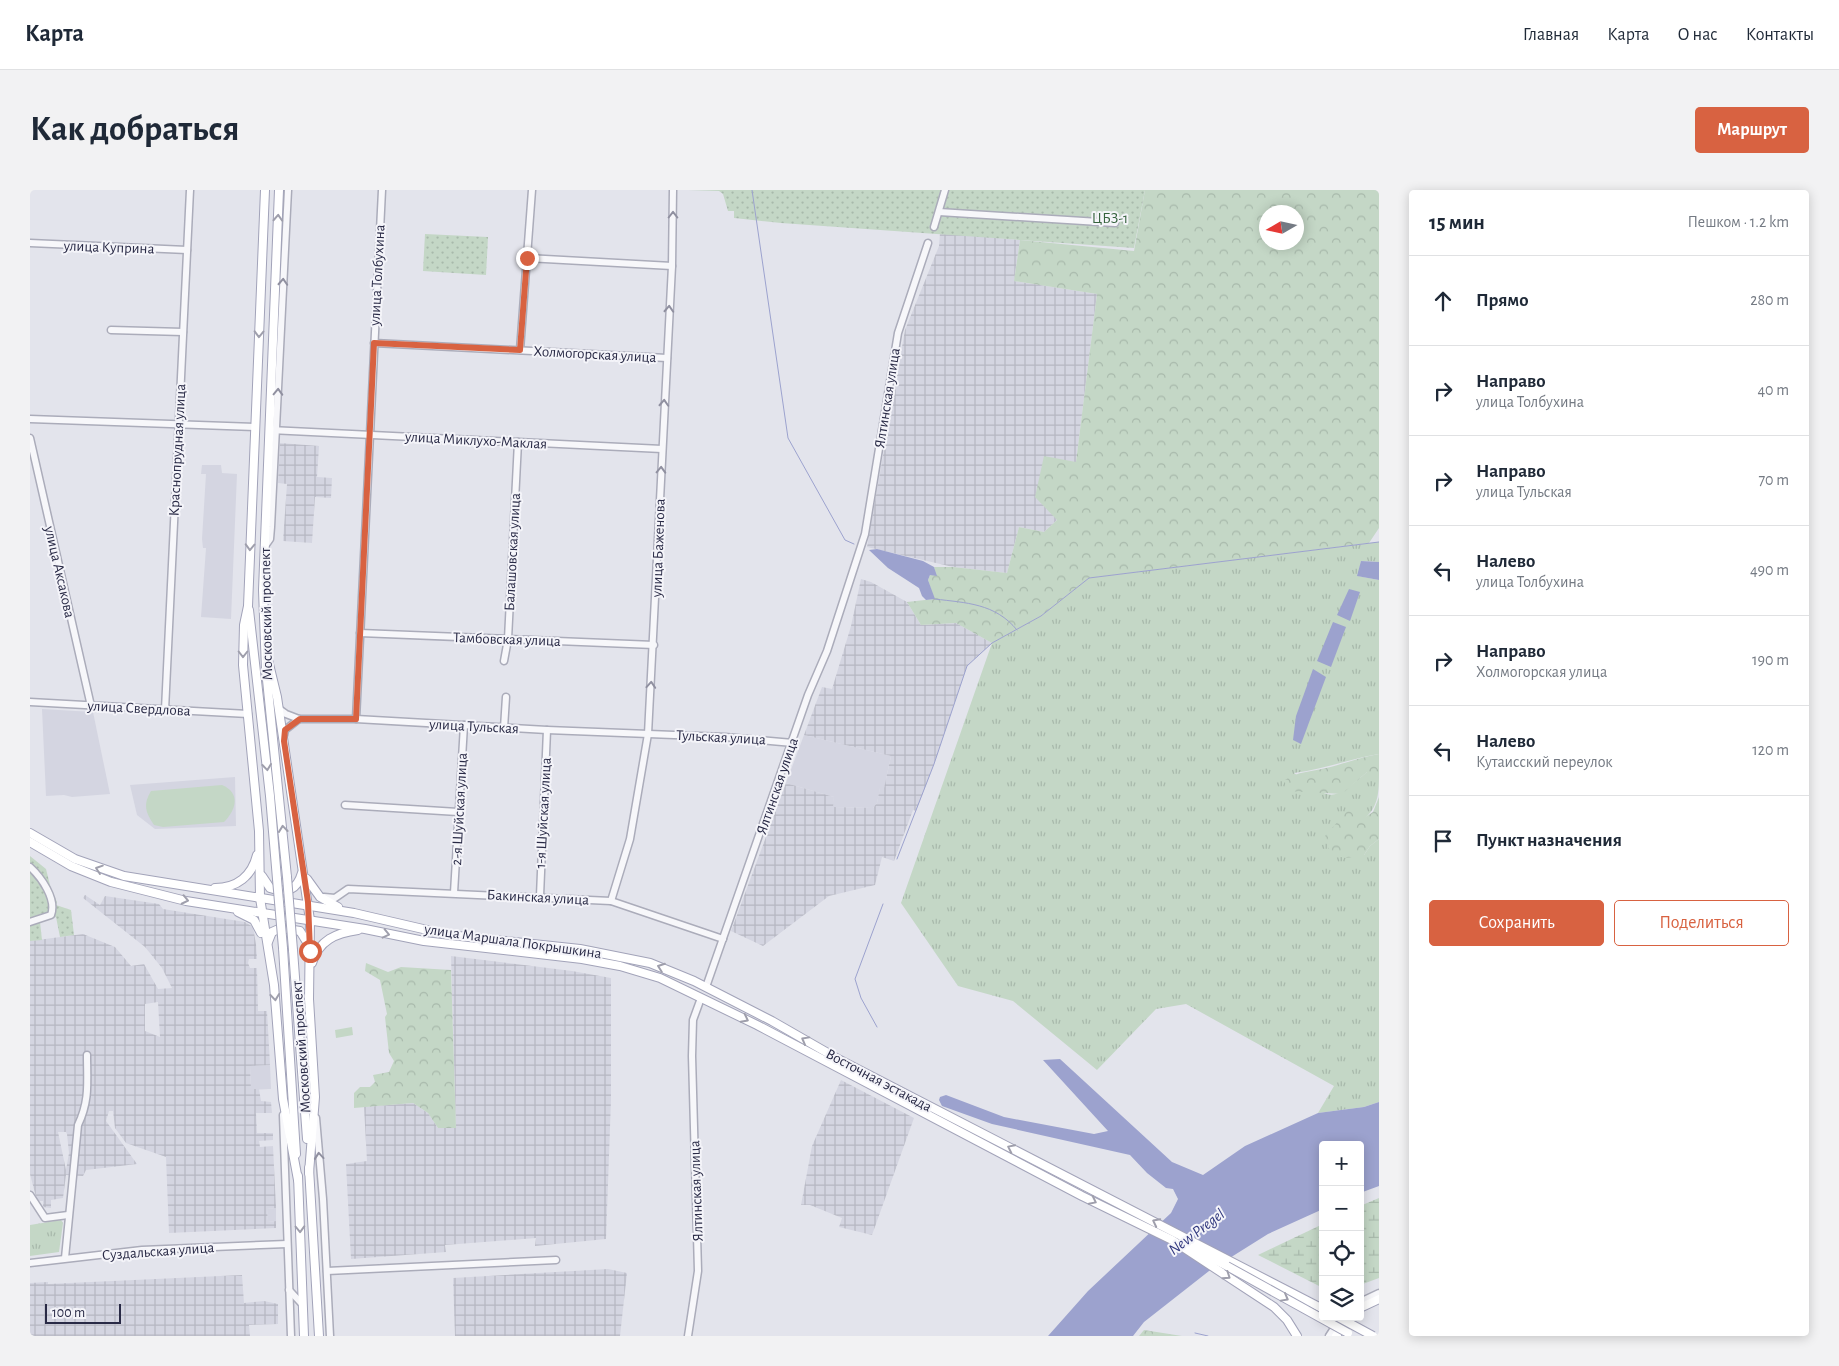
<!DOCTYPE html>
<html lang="ru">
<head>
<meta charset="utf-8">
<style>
	:root { --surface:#fff; --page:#f2f2f3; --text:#1f2937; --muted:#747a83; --line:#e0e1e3; --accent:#d86241 }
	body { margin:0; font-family:"Alegreya Sans",sans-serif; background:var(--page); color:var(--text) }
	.controls { position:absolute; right:15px; bottom:15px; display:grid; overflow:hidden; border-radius:5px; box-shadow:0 2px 12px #0003 }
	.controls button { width:45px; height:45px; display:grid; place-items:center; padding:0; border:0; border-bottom:1px solid var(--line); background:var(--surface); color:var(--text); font:25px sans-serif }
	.compass { position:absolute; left:1229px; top:15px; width:45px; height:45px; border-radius:50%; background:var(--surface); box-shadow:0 2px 12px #0003; rotate:261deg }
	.scale { position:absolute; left:15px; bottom:12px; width:76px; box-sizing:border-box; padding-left:5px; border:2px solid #292a46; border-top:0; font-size:14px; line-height:18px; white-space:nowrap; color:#292a46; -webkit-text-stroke:4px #f4f4f9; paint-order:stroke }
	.stop { position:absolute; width:15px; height:15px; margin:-11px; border:4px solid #d86241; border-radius:50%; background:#fff }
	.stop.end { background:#d86241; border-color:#fff; box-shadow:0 1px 5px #0008 }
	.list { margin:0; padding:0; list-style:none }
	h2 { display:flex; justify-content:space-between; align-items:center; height:65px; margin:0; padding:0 20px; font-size:21px }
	h2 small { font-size:16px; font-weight:400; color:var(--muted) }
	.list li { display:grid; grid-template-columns:32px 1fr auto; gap:15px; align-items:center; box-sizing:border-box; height:90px; padding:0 20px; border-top:1px solid var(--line) }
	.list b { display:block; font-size:19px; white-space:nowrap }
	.list p { margin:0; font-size:16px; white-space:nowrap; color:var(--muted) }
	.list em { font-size:16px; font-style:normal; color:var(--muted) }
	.actions { display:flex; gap:10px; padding:15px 20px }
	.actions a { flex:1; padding:11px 0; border:1px solid var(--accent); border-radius:5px; text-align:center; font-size:18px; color:var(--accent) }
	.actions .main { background:var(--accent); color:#fff }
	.icon { flex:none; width:28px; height:28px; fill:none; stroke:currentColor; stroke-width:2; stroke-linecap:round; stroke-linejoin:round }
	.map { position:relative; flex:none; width:1349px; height:1146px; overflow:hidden; border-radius:5px }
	header { display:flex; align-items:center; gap:30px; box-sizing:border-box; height:70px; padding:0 25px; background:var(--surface); border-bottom:1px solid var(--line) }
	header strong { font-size:24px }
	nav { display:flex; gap:28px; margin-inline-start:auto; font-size:18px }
	.intro { display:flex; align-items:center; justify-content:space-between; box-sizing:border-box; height:120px; padding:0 30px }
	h1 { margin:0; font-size:35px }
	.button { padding:12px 22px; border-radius:5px; background:var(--accent); color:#fff; font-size:18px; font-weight:700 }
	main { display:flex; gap:30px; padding:0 30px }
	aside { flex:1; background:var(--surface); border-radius:5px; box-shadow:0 2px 12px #0003 }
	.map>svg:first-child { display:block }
</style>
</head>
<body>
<header>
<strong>Карта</strong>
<nav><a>Главная</a><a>Карта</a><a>О нас</a><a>Контакты</a></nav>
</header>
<div class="intro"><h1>Как добраться</h1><a class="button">Маршрут</a></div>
<main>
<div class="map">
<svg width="1349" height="1146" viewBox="0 0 1349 1146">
	<defs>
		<pattern id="industrial-grid" width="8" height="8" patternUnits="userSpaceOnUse" patternTransform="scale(1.25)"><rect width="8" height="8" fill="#d4d5e1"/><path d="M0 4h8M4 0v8" fill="none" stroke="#b6b7c2"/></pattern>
		<pattern id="grass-tufts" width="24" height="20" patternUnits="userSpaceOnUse" patternTransform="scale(1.25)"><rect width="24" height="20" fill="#c4d7c6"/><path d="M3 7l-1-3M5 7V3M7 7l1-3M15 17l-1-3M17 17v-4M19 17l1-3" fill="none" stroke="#a8b9ab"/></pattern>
		<pattern id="forest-crowns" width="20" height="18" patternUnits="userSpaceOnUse" patternTransform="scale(1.25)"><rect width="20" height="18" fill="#c4d7c6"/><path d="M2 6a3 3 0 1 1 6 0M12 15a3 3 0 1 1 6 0" fill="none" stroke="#a8b9ab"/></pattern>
		<pattern id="wetland-marsh" width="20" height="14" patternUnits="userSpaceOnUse" patternTransform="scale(1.25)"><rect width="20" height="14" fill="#c4d7c6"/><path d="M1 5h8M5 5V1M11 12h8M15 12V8" fill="none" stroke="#a8b9ab"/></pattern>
		<pattern id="park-dots" width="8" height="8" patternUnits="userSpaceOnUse" patternTransform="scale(1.25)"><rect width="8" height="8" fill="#c4d7c6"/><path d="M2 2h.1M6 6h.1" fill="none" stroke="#a8b9ab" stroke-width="1.8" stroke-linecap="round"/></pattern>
	</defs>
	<rect width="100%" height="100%" fill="#e3e4ec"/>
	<!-- built -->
	<g fill="#d4d5e1">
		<path d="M172,275h19l1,8 15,1 -6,145 -30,-2 5,-69h-3l-1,-9 4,-65h-5z"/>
		<path d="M12,519l51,3 17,82 -38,3 -8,-2 -18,1z"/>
		<path d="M774,545l87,21 -7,32h-4l-3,15 -4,5 -41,-1 2,-10 -48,-14z"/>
		<path d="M205,587l1,49 -81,3 -18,-14 -7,-30z"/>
		<path d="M240,875l1,24 -20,1 -1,-24z"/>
		<path d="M246,1018v13l-8,1 -1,-13z"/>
	</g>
	<!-- industrial -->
	<g fill="url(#industrial-grid)" fill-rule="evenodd">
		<path d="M910,43l80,7 -6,41 83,13 -21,168 -19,58 -13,12 -25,-5 -12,46 -54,-6 -86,-20 38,-217 34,-84z"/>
		<path d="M250,253l39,3 -2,31 15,1 -1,20 -16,-1 -3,46 -29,-2 4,-57 -9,-1z"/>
		<path d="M831,389l10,3 36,20 14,23 35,-2 36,20 -25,23 -33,98 -18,47 -3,-1 -19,51 -12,-4 -7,28 -46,11 -66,50 -32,-15 55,-148 48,14 -1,10 40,1 4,-5 3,-16 4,1 7,-32 -87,-21 18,-48 10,2 19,-63z"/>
		<path d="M55,705l15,10 5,-9 54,8 4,5 82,13 8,5 3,17 1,15h-8l-1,4 2,5h7l1,43h9l3,54 -20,1 1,23h8l2,12 10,1 1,11h-16l1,20h16v7l-14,1 1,6 13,-1 3,62 -9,1 1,13 8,-1v7l-107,5 -3,-76 -40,-14 -11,-15 -2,-17h-4l-3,10 31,43 -51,6 -3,6 -17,-1 -3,23 -12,2v8l-8,-1v-6h-6l-7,-27v-233l53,-7 32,13 16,19 13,-2 14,25 14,-1 -10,-20 -17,-21 -62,-49zM128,812l2,35 -15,-6v-27zM28,942h8l1,2 2,19 -3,17z"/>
		<path d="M421,766l121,15 39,7v122l-5,139 -71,7 1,-8 -91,7 1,7 -95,7 -5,-95 21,-3 -3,-54 49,-4 15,10 10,15h18z"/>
		<path d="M811,890l73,38 -42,117 -33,-8 3,-9 -32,-13h-9l11,-59z"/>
		<path d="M578,1079l19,4 -7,63h-165l-2,-58z"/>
		<path d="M212,1085l2,28 20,-2 14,3v20l-29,1 1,11h-220v-53l18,-1v2z"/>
	</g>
	<!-- grass -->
	<g fill="url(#grass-tufts)">
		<path d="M1349,352v20l-18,-1 -3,15 21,4v174c-29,5 -55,15 -85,19 38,28 37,30 73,-1h12c0,19 0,35 -15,47v36l6,-9 9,-7v263l-15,5 -46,6 16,-27 -148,-82 -30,5 -59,61 -84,-69 -55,-15 -57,-83 91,-260 49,-27 48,-38z"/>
		<path d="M31,1030l2,3 -4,29 -29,4v-31z"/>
	</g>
	<!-- forest -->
	<g fill="url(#forest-crowns)" fill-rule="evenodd">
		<path d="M1115,0h234v338l-10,15 -280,35 -48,38 -49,27 -36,-20 -35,2 -14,-23 27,-3 -6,-19 2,-5h6l-2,-8h19l54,6 12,-46 25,5 13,-12 -22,-23 9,-41 32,6 21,-168 -83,-13 6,-41 114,11zM1236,22h30v30h-30z"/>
		<path d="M1349,564v18h-12l-25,22 -56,-3 -1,-11c13,-9 26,-8 41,-12 18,-4 34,-11 53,-14z"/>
		<path d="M1349,607v42l-9,7 -6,9c-21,4 -35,7 -39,-19l23,-26 11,-1 5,9 9,-6z"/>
		<path d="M336,773l22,9 13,-5 50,3 5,158h-18l-10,-15 -15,-10 -59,5v-15l6,-6h10l5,-5 -2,-7 16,-3 5,-11 -5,-8 -4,-36 2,-3 -7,-34 -15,-9z"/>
		<path d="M1114,1140l38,6h-43z"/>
	</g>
	<!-- wetland -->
	<g fill="url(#wetland-marsh)">
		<path d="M1349,1008v80l-19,7v-79z"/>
		<path d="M1293,1034v64l-65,-33z"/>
	</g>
	<!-- park -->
	<g fill="url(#park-dots)">
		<path d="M658,0h457l-11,58 -353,-25 -47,-5v-7h-6l-5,-17 -4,-3z"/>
		<path d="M395,44l63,3 -2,38 -63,-4z"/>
		<path d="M0,666l16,13 5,20 6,13 -1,3 15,5 3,25 -14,2 -4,-20 -16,5 2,18 -12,1z"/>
	</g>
	<!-- pitch -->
	<g fill="#c4d7c6">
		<path d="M192,595c19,8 14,25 2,37l-61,5 -9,-2c-9,-13 -11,-21 -3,-34z"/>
		<path d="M322,837l1,8 -17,3 -1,-8z"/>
	</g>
	<!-- water -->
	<g fill="#9ca2ce">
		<path d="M847,359l46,12 11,6 3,9 -7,-1 -2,5 7,19 -9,1 -4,-4 -3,-8 -31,-20 -19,-18z"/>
		<path d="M1331,371l18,1v18l-22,-4z"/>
		<path d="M1319,399l11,3 -10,29 -13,-6z"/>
		<path d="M1303,432l13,5 -15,40 -14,-6z"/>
		<path d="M1283,479l13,8 -25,67 -8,-4 3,-24z"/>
		<path d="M1030,869l112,103 31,13 42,-29 73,-33 46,-6 15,-5v84l-19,7v-48h-37v64l-55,25 -59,37 -65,51 -11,14h-85l40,-45 83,-78 7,-14 -5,-10 -7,-1 -19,-15 -17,-18 -138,-31 -50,-18 -3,-6 1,-3 6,-2 58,22 90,17 14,-3 -65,-71z"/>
	</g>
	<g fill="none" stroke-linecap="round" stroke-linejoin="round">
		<!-- stream -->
		<g stroke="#9ca2ce" stroke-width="1">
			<path d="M722,0l36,248 57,102 9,4"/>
			<path d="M905,409c31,4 60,4 82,31"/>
			<path d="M867,669l37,-95 33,-98 25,-23 49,-27 48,-38 290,-36"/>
			<path d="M847,837l-16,-29 -6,-19 28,-75"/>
			<path d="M1165,1143l13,3"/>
		</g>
		<defs>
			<g id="minor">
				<path d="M909,22l176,11"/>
				<path d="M904,37l11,-37"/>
				<path d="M0,53l157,7"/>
				<path d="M497,68l145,8"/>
				<path d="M81,140l72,2"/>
				<path d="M344,153l293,15"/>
				<path d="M490,160l12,-160"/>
				<path d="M0,229l225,8"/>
				<path d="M240,240l392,19"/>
				<path d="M0,248l61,268"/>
				<path d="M235,356l5,-7 1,-12 17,-337"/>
				<path d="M330,443l294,12"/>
				<path d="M474,471l4,-22 10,-197"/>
				<path d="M0,512l218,12"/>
				<path d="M249,519l7,5 13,5h57l191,11 178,7 68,6"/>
				<path d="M135,520l25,-520"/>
				<path d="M326,529l26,-529"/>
				<path d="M474,538l2,-31"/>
				<path d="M254,545l1,-5 14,-11"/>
				<path d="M315,615l113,7"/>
				<path d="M0,677c11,10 27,32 21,48l-21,7"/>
				<path d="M424,703l10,-168"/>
				<path d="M510,706l7,-166"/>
				<path d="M294,707l11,1 13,-9 263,12 112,38"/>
				<path d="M581,711l19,-62 18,-105 24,-468 1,-76"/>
				<path d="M676,797l102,-292 19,-44 38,-117 33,-201 30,-90"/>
				<path d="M253,925l8,221"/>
				<path d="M286,928l7,81 7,137"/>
				<path d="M0,1005l15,23 23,-3"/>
				<path d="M35,1068l13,-133c12,-25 9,-43 9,-70"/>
				<path d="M0,1073l112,-13 145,-6"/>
				<path d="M297,1081l229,-11"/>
				<path d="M259,1100l13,14"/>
				<path d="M1330,1112l19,-9"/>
				<path d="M658,1146l10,-65 -6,-215 1,-36 8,-22"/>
				<path d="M1299,1146l9,-14"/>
			</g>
			<g id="major">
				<path d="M235,0l-17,416 -4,19 -1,40 16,166 1,67 14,87 9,114 15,81"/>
				<path d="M249,0l-16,400 3,80 21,207"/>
				<path d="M219,420l21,186 7,83"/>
				<path d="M238,470l9,37 33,223 -1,79 6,98 -6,76"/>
				<path d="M0,643l45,26 49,17 230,37 95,22 131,14 70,14 44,18 78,40 68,39 483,249"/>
				<path d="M0,652l41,24 40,16 75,19 179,28 59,12 158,18 38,7 40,12 97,47 325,171 90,44 102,67 13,13 10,16"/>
				<path d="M232,686l8,12c17,6 27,2 32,-15"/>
				<path d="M277,689l13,18 18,10"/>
				<path d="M185,698c22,0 37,-12 42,-33"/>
				<path d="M208,722l16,8 7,13"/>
				<path d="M238,752l4,-10 9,-4 19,3 8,13"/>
				<path d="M253,758l13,206"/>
				<path d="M263,760l14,189"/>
				<path d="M282,773c7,-23 24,-30 46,-33"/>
				<path d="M279,978l10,168"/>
				<path d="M268,986l6,160"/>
				<path d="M1160,1057l37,19"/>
				<path d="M1330,1118l19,-9"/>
				<path d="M1306,1146l13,-19"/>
			</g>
		</defs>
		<!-- minor casing -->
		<use href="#minor" stroke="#abacba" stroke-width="9"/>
		<!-- major casing -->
		<use href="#major" stroke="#a2a3b9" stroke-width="10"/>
		<!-- minor -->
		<use href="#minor" stroke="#f7f7fa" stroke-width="6"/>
		<!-- major -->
		<use href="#major" stroke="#fff" stroke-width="8"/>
		<defs>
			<g id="major-bridge">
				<path d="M257,687l6,73"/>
				<path d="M247,689l6,69"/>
				<path d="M1197,1076l121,67"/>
				<path d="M1308,1127l35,19"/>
			</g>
		</defs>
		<!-- major-bridge casing -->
		<use href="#major-bridge" stroke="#a2a3b9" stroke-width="10" stroke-linecap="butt"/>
		<!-- major-bridge -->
		<use href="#major-bridge" stroke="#fff" stroke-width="8"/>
	</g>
	<!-- one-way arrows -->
	<defs><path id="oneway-chevron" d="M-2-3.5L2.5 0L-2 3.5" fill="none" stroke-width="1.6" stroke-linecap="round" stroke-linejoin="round" transform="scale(1.25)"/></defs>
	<g stroke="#9090a0">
		<use href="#oneway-chevron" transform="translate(643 25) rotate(-90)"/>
		<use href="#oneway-chevron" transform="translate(253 92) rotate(-87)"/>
		<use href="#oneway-chevron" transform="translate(639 119) rotate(-87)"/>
		<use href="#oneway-chevron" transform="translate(248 202) rotate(-88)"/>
		<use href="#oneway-chevron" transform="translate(634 213) rotate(-87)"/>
		<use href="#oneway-chevron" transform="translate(631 280) rotate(-88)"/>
		<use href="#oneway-chevron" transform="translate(621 495) rotate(-86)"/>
		<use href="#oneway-chevron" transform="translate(289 966) rotate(-95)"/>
	</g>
	<g stroke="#9f9fac">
		<use href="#oneway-chevron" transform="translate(248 28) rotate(-87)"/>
		<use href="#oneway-chevron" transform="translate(229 144) rotate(91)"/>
		<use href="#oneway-chevron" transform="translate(220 357) rotate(92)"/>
		<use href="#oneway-chevron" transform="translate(213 464) rotate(90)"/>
		<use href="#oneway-chevron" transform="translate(237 577) rotate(83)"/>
		<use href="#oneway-chevron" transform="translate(253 639) rotate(-96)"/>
		<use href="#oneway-chevron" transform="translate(69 679) rotate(-161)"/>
		<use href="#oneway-chevron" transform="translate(155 710) rotate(12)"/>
		<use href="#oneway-chevron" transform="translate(356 744) rotate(13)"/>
		<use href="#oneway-chevron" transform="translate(631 777) rotate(-160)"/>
		<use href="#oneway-chevron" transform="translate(245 807) rotate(84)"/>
		<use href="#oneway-chevron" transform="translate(715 829) rotate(27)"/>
		<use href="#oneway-chevron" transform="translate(775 850) rotate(-151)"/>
		<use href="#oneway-chevron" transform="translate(981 958) rotate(-154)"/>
		<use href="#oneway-chevron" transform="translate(1063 1011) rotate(26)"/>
		<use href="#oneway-chevron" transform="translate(1126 1032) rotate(-153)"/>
		<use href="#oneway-chevron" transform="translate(270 1039) rotate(88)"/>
		<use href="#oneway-chevron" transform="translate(1197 1086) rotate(34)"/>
		<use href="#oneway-chevron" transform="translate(1255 1108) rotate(29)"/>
	</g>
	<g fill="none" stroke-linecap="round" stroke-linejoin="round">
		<!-- route -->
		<path stroke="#d86241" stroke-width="6" d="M280,761l-2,-49 -24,-161 1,-11 15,-11h56l18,-376 146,7 7,-92"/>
	</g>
	<g text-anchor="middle" stroke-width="4" stroke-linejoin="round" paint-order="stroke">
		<!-- park labels -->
		<g font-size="15" fill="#36633e" stroke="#f4f4f9">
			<text x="1080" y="33">ЦБЗ-1</text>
		</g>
		<!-- street labels -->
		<g font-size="15" fill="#292a46" stroke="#f4f4f9">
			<text transform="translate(79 57) rotate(2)" y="5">улица Куприна</text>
			<text transform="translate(347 85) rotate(-87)" y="5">улица Толбухина</text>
			<text transform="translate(565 164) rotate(3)" y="5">Холмогорская улица</text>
			<text transform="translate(857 208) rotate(-81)" y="5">Ялтинская улица</text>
			<text transform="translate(446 250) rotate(3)" y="5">улица Миклухо-Маклая</text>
			<text transform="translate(147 260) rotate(-87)" y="5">Краснопрудная улица</text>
			<text transform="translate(628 358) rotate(-88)" y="5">улица Баженова</text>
			<text transform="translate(482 362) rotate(-87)" y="5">Балашовская улица</text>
			<text transform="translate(30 382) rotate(77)" y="5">улица Аксакова</text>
			<text transform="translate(236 424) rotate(-91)" y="5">Московский проспект</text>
			<text transform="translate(477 449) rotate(2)" y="5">Тамбовская улица</text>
			<text transform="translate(109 518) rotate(3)" y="5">улица Свердлова</text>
			<text transform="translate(444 536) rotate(3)" y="5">улица Тульская</text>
			<text transform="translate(691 547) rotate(3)" y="5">Тульская улица</text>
			<text transform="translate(747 596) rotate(-71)" y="5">Ялтинская улица</text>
			<text transform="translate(429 619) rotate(-87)" y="5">2-я Шуйская улица</text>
			<text transform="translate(513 623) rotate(-87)" y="5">1-я Шуйская улица</text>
			<text transform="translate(508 707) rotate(3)" y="5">Бакинская улица</text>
			<text transform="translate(483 751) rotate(8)" y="5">улица Маршала Покрышкина</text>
			<text transform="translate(271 857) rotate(-94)" y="5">Московский проспект</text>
			<text transform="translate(849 890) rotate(28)" y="5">Восточная эстакада</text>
			<text transform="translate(666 1001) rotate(-92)" y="5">Ялтинская улица</text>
			<text transform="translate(128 1061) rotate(-4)" y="5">Суздальская улица</text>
		</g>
		<!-- water labels -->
		<g font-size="16" font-style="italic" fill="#30377e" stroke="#f4f4f9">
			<text transform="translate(1166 1041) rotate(-37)" y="6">New Pregel</text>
		</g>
	</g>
</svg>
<div class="controls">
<button>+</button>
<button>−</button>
<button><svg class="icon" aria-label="locate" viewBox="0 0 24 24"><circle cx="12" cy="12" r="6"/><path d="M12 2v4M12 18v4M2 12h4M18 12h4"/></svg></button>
<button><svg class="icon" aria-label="layers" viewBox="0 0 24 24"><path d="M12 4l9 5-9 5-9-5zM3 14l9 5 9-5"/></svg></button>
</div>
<svg class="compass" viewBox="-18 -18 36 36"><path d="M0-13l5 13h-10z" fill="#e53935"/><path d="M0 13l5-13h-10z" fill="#747a83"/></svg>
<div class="scale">100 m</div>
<div class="stop" style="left:280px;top:761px"></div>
<div class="stop end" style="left:497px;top:68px"></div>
</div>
<aside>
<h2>15 мин<small>Пешком · 1.2 km</small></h2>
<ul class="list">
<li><svg class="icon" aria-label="ahead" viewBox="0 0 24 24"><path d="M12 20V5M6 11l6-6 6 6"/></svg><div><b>Прямо</b></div><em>280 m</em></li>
<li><svg class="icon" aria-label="right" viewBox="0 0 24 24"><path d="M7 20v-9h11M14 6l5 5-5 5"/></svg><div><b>Направо</b><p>улица Толбухина</p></div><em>40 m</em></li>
<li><svg class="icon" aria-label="right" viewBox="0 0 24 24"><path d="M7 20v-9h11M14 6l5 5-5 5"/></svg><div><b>Направо</b><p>улица Тульская</p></div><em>70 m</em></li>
<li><svg class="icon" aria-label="left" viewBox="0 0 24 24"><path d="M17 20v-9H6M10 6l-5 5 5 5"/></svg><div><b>Налево</b><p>улица Толбухина</p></div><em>490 m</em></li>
<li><svg class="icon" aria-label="right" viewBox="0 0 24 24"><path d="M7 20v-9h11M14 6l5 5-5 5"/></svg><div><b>Направо</b><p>Холмогорская улица</p></div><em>190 m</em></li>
<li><svg class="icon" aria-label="left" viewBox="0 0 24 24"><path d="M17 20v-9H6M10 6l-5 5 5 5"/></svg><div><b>Налево</b><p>Кутаисский переулок</p></div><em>120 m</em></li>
<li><svg class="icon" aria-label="arrive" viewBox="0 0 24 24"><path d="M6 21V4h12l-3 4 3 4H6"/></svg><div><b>Пункт назначения</b></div></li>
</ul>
<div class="actions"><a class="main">Сохранить</a><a>Поделиться</a></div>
</aside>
</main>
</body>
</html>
